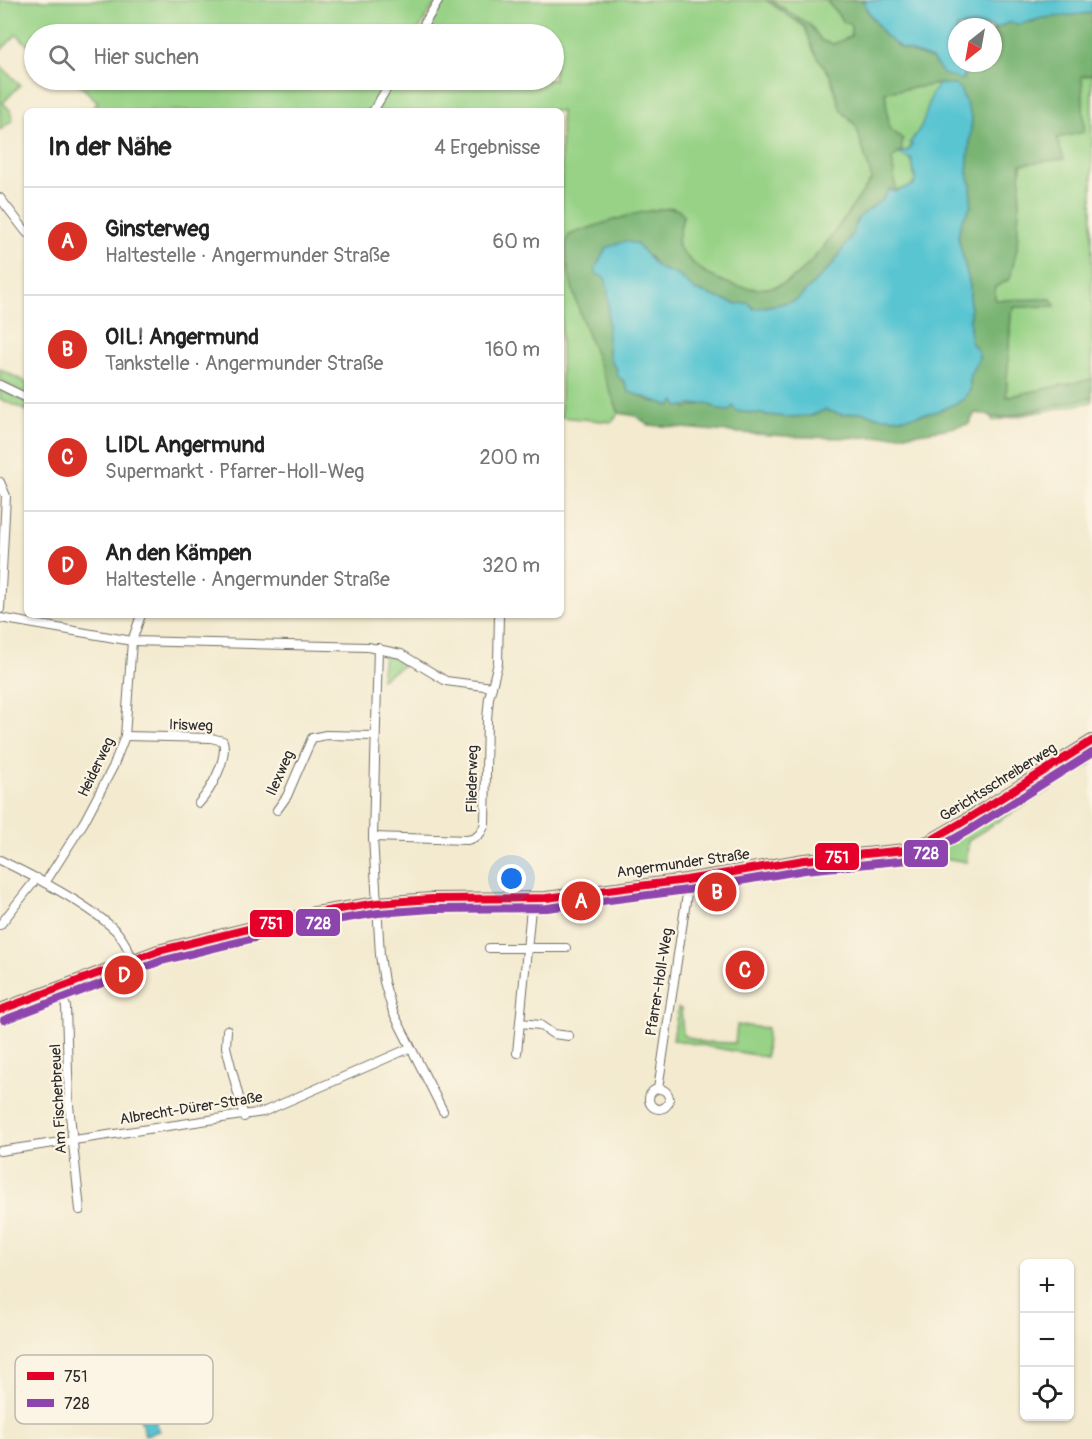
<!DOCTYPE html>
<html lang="de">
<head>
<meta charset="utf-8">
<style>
	:root { --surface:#fff; --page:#f6f6f6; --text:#222; --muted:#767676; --line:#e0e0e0; --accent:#d93025 }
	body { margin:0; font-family:Pangolin,sans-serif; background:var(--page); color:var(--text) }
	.controls { position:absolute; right:18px; bottom:18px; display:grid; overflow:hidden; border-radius:9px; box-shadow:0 2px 4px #0004 }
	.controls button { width:54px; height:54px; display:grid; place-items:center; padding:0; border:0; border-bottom:2px solid var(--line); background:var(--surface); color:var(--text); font:30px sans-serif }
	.compass { position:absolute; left:948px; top:18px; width:54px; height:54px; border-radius:50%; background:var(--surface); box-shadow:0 2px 4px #0004; rotate:211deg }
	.you { position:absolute; left:512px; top:879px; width:21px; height:21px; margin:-15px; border:4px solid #fff; border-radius:50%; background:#1a73e8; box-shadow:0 0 0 9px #1a73e833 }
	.badge { display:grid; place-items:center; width:39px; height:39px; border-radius:50%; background:var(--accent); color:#fff; font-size:20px; font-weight:700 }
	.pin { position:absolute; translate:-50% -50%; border:3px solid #fff; box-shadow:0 2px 6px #0006 }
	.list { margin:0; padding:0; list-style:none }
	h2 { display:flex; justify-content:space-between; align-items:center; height:78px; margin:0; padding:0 24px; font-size:26px }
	h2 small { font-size:20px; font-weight:400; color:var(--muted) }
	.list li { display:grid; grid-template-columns:39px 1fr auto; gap:18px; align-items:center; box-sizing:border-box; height:108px; padding:0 24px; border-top:2px solid var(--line) }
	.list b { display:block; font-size:22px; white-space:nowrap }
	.list p { margin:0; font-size:20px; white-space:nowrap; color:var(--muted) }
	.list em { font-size:20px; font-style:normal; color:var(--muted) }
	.icon { flex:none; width:33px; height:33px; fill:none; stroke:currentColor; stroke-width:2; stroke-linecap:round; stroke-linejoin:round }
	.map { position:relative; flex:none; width:1092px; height:1439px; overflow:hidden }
	.search { position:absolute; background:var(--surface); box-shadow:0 2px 4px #0004; left:24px; top:24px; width:540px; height:66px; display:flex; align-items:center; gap:15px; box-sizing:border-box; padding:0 21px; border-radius:33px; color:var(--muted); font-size:22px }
	.panel { position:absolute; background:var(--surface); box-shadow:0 2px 4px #0004; left:24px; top:108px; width:540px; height:510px; border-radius:9px }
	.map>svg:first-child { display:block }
</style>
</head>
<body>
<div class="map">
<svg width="1092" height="1439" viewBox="0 0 1092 1439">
	<rect width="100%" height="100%" fill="#fcf5e5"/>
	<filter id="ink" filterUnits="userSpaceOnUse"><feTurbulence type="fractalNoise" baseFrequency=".0167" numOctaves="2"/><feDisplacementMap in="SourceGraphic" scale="12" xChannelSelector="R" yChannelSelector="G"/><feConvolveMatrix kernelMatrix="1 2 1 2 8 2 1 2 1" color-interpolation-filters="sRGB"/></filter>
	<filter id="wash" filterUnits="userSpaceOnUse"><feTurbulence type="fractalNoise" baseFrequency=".008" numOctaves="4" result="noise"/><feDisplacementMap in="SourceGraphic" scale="24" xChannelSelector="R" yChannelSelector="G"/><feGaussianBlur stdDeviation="1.35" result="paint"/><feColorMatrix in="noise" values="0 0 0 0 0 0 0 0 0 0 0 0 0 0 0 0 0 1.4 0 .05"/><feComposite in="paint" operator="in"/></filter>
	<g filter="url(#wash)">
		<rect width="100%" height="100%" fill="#f3eacf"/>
		<!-- green -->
		<g fill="#97d286" stroke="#617e58" stroke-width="1.5">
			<path d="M0,0h437l-21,34h-382v18l-17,-18 -17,17z"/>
			<path d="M441,0h325l39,27 9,25 16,23 11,35 15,16 16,53c-21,28 -54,83 -82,101 -19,12 -43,10 -63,3 -22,-8 -36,-19 -50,-38l6,-29 -10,-9 -44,9 -60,19c-16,29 37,144 50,178l-7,9 -51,-5v-306h-186l18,-31h161v-46h-129v-8z"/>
			<path d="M770,0h56l18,22 7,3v11l-17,8 -12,-3 -12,-16z"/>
			<path d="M0,65l20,20 -17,18 8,8 1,10 -12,9z"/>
			<path d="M1092,75v304l-86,18 5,-84 4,-6 40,-2 -4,-6 -56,1v-13l15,-8 11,-115 36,-26 27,-6 -2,-56z"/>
			<path d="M74,80h316l-19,31h-281l8,-9z"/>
			<path d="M939,84c-7,8 -7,13 -10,22 -4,16 -13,32 -21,45h-7l1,-12 -13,-11 -4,-36z"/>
			<path d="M898,153l14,7 3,21 -6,7 -13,2 -4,-31z"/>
			<path d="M0,369l27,14v11l-27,-13z"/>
			<path d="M0,389l27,13v9l-27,-12z"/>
			<path d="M1092,397v5l-99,19 -2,-4h14z"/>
			<path d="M384,656h6l15,8 -24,15z"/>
			<path d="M1092,751v12l-124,77 -1,22 -34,-6 -3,-5z"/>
			<path d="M678,1008l3,1 2,26 19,7 33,1 2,-18 30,3 -1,29 -93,-17z"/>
		</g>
		<!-- forest -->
		<path fill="#79b473" stroke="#52704f" stroke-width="1.5" fill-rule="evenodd" d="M766,0h4l40,25 12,16 12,3 17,-8v-11l-7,-3 -18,-22h37l3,9 19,27 16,12 31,11 32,18 -2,-14h31v-33l15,-7 24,-1 11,-5 49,-4v62l-10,1 2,56 -27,6 7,21 -43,5 -4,85 -7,30 -15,8v13l56,-1 4,7 -40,1 -4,6 -5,84 86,-18v18l-87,20h-14l-1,-2 -15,-2 -6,11c-107,25 -211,10 -320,1l-13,-9 -17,-3c-13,-34 -66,-149 -50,-178 23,-8 90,-33 111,-25l3,5 -6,30c14,19 28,30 50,38 20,7 44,9 63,-3 29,-18 61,-73 82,-101l-16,-53 -15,-16 -11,-35 -16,-23 -9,-25zM939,84l16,1 17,33 -5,53 4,13v22l-10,16 -3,15 12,49v55l8,10 1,8 -9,15v16l-66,28 -24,-1 -19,-5 -18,3 -18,-5 -15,6 -25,1 -49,-6 -3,-6 -14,5 -12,-7 -20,5c-20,-13 -22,-2 -36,-7 -8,-3 -14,-7 -22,-9l-21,-39 2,-64 -6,-12 45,-21 8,11 22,9 16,14 41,14 12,-1 6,6 41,-8 7,-6 32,-32 18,-28 6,-17 25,-19 6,-10 7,1 -4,-31 9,-8 2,-12 -14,-11 -4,-36z"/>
		<!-- water -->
		<g fill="#59c5d1" stroke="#42787e" stroke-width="1.5">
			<path d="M863,0h229v13l-49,5 -22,6 -13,-1 -15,7v-3h-36v36h5l2,14 -3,3 -18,-6 -11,-15 -31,-11 -16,-12 -19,-28z"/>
			<path d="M939,84l16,1 5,4 12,29 -5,53 4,13v22l-10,16 -3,15 12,49v55l8,10 1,9 -9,14v16l-7,10 -24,11 -35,7 -24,-1 -19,-5 -18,3 -18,-5 -15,6 -25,1 -49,-6 -3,-5 -4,5 -10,-1 -12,-7 -29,4 -3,-6 -4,5 -42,-14 -5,-11 -8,-6 1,-6c-19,-14 -1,-69 -13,-92l-8,-3v-7l10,-19 19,-7 12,3 20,23 22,9 16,14 41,14 12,-1 6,6 41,-8 7,-6 32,-32 18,-28 6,-17 25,-19 6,-10 5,3 20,-7 1,-6 -3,-19 -14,-7 10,-2 4,-6 -2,-2 12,-18 10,-32z"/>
			<path d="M150,1399l9,32 -14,4 -9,-32z"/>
		</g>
	</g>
	<g filter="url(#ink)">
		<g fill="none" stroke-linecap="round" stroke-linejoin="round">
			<defs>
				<g id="street">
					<path d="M418,34l21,-34"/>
					<path d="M373,111l19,-31"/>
					<path d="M0,198l27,35"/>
					<path d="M0,385l27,13"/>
					<path d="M0,482l6,14 -6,113"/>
					<path d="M0,618l132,23 236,6 33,7 45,27 46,6"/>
					<path d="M378,648l-5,189 7,118 4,27 9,30 50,99"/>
					<path d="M125,736l86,2 12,3c5,18 -12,49 -24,62"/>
					<path d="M277,810l10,-14 25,-58 14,-3 49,1"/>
					<path d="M373,837l94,3c11,-2 15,-7 18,-17l2,-104 2,-21 9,-35 1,-48"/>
					<path d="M0,860c33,16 91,46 116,71 8,8 12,19 17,28"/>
					<path d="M45,883l39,-61 29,-55 12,-31 7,-95 9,-26"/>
					<path d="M0,925l37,-47"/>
					<path d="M489,948h77"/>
					<path d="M60,987l6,20 3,98 11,105"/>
					<path d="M520,1023l20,2 13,9 16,2"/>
					<path d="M227,1030l-1,17 18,70"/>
					<path d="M517,1053l15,-155"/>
					<circle cx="659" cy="1099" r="10"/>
					<path d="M658,1089l29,-195 -1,-14"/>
					<path d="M0,1151l263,-39 147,-64"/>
				</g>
				<path id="secondary" d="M0,1010l158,-59 151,-37 68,-11 55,-4 114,-1 140,-18 118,-20 102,-10 24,-9 31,-18 131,-82"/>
			</defs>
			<!-- street casing -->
			<use href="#street" stroke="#716e64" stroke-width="10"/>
			<!-- secondary casing -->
			<use href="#secondary" stroke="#716e64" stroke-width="14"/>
			<!-- street -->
			<use href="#street" stroke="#fff" stroke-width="8"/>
			<!-- secondary -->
			<use href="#secondary" stroke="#fff" stroke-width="10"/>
			<defs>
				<path id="bus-1" d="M0,1010l158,-59 151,-37 68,-11 55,-4 114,-1 140,-18 118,-20 102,-10 24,-9 31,-18 131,-82"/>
				<path id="bus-2" d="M4,1020l157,-59 150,-37 67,-11 54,-4 115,-1 140,-18 118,-20 104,-10 25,-10 32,-18 126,-79"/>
			</defs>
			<!-- bus-1 casing -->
			<use href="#bus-1" stroke="#fcf5e5" stroke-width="12"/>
			<!-- bus-2 casing -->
			<use href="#bus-2" stroke="#fcf5e5" stroke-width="12"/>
			<!-- bus-1 -->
			<use href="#bus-1" stroke="#e4002b" stroke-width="8"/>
			<!-- bus-2 -->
			<use href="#bus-2" stroke="#8e44ad" stroke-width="8"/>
		</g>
	</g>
	<g text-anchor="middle" stroke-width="4.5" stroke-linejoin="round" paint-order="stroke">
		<!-- street labels -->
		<g font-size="15" fill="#2b2b2b" stroke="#fcf5e5">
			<text transform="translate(191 725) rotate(2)" y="5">Irisweg</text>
			<text transform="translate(96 767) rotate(-64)" y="5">Heiderweg</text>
			<text transform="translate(280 773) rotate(-66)" y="5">Ilexweg</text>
			<text transform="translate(472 779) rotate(-89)" y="5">Fliederweg</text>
			<text transform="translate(998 782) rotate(-32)" y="5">Gerichtsschreiberweg</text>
			<text transform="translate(683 863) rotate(-8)" y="5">Angermunder Straße</text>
			<text transform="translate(659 982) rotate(-81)" y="5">Pfarrer-Holl-Weg</text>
			<text transform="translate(58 1099) rotate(-93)" y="5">Am Fischerbreuel</text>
			<text transform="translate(191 1108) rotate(-9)" y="5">Albrecht-Dürer-Straße</text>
		</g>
	</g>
	<!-- legend -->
	<rect x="15" y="1355" width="198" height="69" rx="9" fill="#fcf5e5" stroke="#bdb8ad" stroke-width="1.5"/>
	<rect x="27" y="1372" width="27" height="8" fill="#e4002b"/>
	<rect x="27" y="1399" width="27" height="8" fill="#8e44ad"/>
	<g font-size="16" fill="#2b2b2b">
		<text x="64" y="1382">751</text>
		<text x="64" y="1409">728</text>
	</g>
	<g stroke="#fcf5e5" stroke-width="2">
		<rect x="903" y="839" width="46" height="29" rx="6" fill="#8e44ad"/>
		<rect x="814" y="842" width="46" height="29" rx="6" fill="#e4002b"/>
		<rect x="295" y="908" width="46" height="29" rx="6" fill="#8e44ad"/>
		<rect x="249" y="909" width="45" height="29" rx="6" fill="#e4002b"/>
	</g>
	<g font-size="16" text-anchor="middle" font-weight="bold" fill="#fff">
		<text x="926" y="859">728</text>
		<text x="837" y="863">751</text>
		<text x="318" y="929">728</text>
		<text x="271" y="929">751</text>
	</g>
</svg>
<div class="controls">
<button>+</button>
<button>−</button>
<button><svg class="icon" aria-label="locate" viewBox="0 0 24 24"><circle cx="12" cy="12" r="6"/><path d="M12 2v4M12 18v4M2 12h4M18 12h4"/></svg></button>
</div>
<svg class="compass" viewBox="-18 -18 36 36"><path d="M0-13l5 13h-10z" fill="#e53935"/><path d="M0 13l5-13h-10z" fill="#767676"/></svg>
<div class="you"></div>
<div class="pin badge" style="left:581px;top:901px">A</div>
<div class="pin badge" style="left:717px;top:892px">B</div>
<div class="pin badge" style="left:745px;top:970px">C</div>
<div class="pin badge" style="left:124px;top:975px">D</div>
<div class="search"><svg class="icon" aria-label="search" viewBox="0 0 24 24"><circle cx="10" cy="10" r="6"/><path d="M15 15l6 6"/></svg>Hier suchen</div>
<section class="panel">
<h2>In der Nähe<small>4 Ergebnisse</small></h2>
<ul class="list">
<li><span class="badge">A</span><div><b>Ginsterweg</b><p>Haltestelle · Angermunder Straße</p></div><em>60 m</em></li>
<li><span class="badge">B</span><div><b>OIL! Angermund</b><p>Tankstelle · Angermunder Straße</p></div><em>160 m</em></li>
<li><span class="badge">C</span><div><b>LIDL Angermund</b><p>Supermarkt · Pfarrer-Holl-Weg</p></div><em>200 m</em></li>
<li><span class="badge">D</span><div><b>An den Kämpen</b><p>Haltestelle · Angermunder Straße</p></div><em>320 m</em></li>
</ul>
</section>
</div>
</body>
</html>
